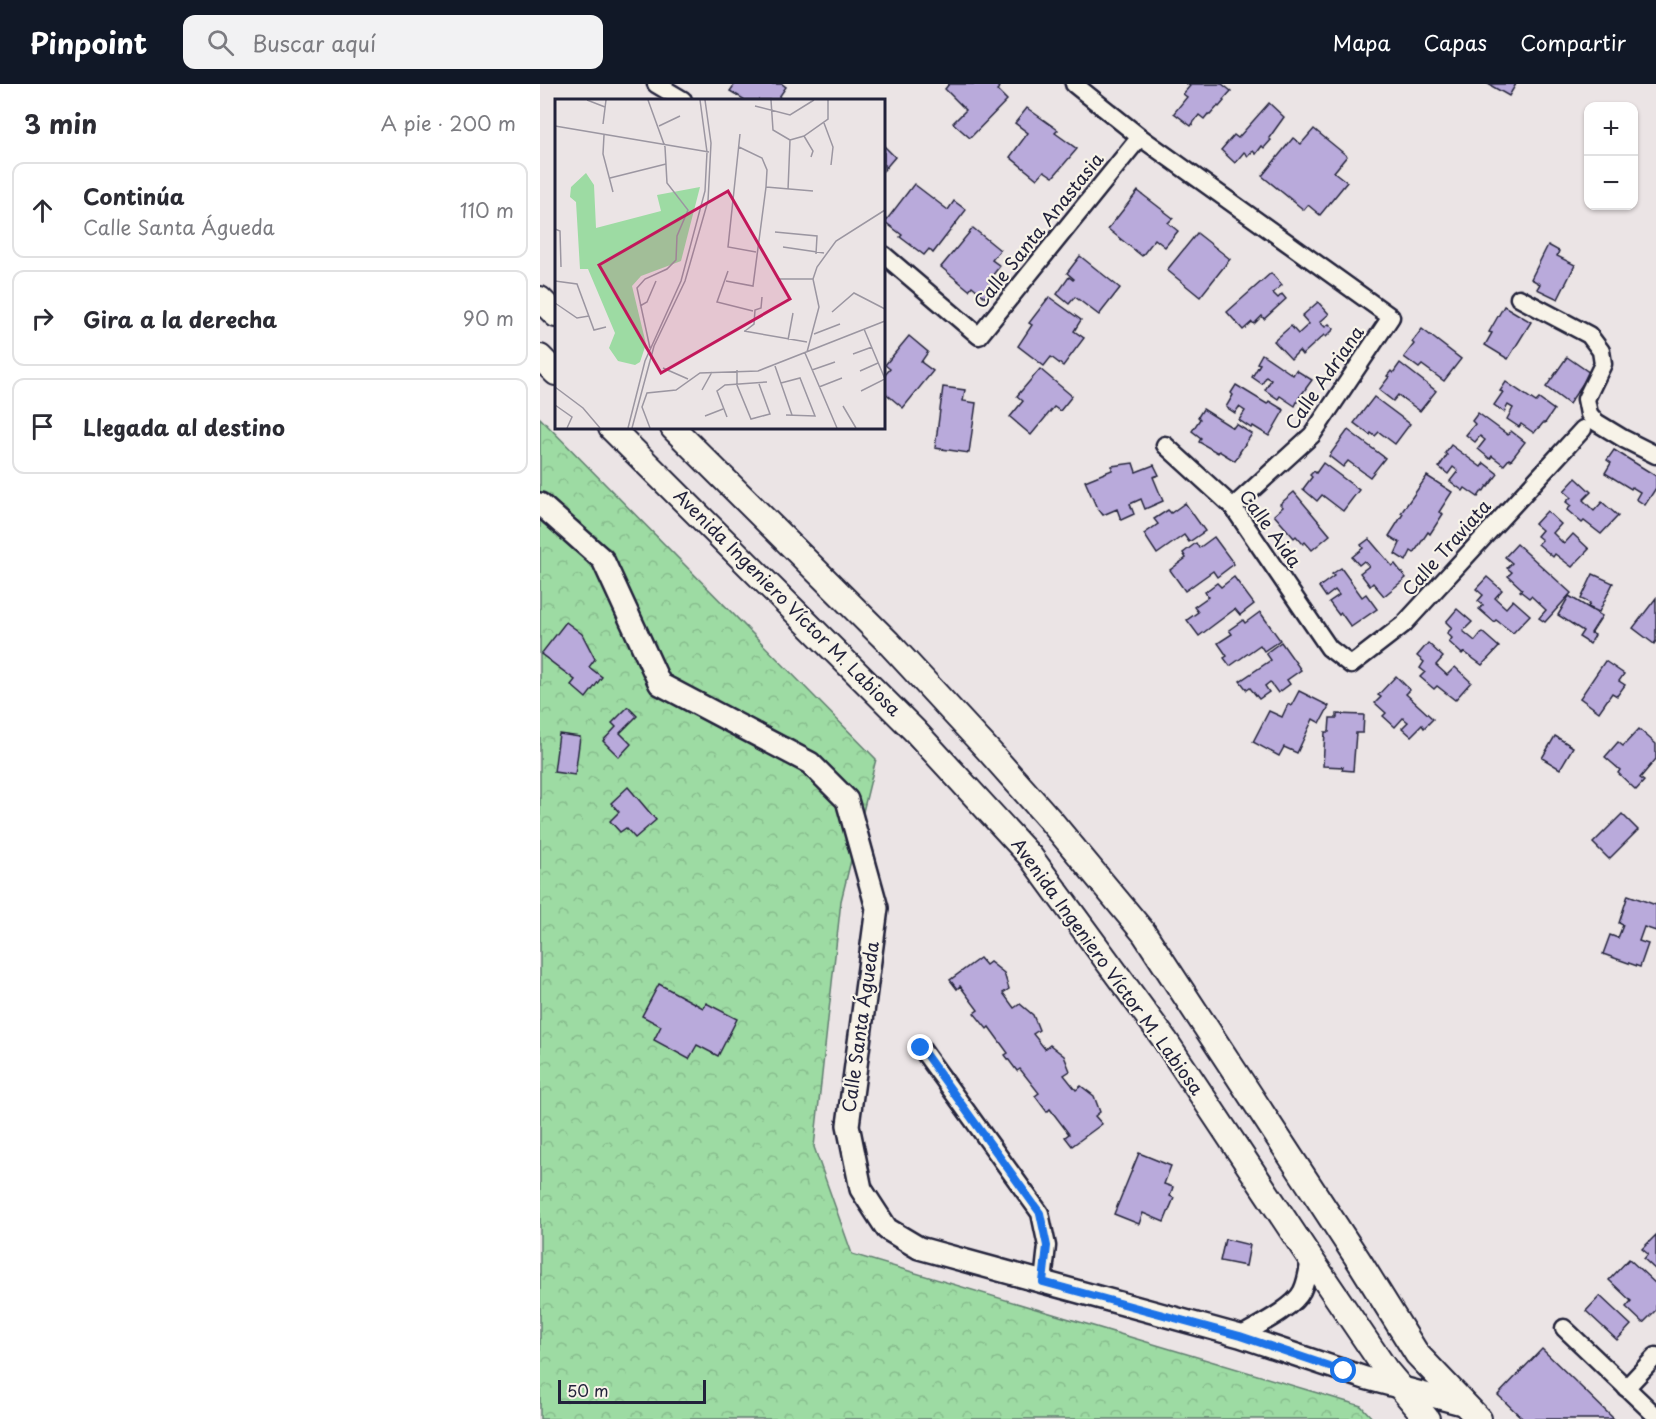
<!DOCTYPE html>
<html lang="es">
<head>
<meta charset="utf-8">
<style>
	:root { --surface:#fff; --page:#f2f2f3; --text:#2b2b33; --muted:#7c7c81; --line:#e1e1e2; --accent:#111827 }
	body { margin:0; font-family:"Playpen Sans",sans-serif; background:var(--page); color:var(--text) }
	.controls { position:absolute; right:18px; top:18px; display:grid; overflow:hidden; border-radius:12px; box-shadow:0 2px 4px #0004 }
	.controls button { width:54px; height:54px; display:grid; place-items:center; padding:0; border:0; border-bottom:2px solid var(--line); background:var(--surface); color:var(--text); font:30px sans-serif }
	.scale { position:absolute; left:18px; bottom:15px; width:148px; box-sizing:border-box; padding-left:6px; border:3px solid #22223b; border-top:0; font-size:16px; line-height:21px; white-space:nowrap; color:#22223b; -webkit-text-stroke:4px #f7f3e8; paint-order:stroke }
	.stop { position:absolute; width:18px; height:18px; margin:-14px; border:4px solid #1a73e8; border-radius:50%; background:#fff }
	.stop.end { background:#1a73e8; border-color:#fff; box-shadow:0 2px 6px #0008 }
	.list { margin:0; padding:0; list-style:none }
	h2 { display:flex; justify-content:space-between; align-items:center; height:78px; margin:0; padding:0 24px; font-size:26px }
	h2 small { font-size:20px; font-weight:400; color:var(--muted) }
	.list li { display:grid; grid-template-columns:39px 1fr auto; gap:18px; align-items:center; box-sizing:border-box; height:96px; margin:0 12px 12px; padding:0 12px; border:2px solid var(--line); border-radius:12px }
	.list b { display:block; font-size:22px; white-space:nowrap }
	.list p { margin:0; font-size:20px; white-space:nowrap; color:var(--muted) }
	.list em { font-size:20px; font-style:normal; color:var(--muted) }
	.icon { flex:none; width:33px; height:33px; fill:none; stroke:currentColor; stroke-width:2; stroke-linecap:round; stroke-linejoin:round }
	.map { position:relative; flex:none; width:1116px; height:1335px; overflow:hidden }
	header { display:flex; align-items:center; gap:36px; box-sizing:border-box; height:84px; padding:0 30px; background:var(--accent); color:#fff }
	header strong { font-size:28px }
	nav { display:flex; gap:33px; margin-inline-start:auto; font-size:21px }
	.search { width:420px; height:54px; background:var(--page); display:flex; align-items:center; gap:15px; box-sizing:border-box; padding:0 21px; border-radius:12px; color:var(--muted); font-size:22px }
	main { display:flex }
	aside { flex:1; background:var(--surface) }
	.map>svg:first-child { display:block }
</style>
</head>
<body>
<header>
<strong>Pinpoint</strong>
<div class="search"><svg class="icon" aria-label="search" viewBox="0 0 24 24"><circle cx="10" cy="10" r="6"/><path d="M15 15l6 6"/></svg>Buscar aquí</div>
<nav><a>Mapa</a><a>Capas</a><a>Compartir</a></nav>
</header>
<main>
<aside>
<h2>3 min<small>A pie · 200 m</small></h2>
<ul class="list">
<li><svg class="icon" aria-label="ahead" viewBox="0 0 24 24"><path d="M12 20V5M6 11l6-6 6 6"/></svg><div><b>Continúa</b><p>Calle Santa Águeda</p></div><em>110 m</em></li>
<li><svg class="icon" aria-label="right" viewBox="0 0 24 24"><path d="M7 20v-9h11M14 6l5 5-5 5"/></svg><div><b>Gira a la derecha</b></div><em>90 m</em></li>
<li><svg class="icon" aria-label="arrive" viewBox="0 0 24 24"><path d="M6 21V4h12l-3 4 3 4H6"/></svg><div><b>Llegada al destino</b></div></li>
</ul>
</aside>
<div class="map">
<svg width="1116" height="1335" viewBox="0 0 1116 1335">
	<defs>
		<pattern id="forest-crowns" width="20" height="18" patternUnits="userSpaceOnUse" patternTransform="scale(1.5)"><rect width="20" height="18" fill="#9ddba3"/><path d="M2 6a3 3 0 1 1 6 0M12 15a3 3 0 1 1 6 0" fill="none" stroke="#87bc8d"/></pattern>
	</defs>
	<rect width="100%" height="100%" fill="#ebe4e5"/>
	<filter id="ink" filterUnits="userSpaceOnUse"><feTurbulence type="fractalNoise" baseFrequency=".0167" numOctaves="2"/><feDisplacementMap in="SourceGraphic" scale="12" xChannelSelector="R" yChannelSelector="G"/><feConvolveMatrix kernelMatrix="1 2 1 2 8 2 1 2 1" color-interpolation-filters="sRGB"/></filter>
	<g filter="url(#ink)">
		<!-- forest -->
		<path fill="url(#forest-crowns)" stroke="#607e6f" stroke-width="1.5" d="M0,334l336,341 -35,142 -27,246 38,107 509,152 12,13h-833z"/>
		<!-- building -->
		<g fill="#b9aadb" stroke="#22223b" stroke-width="1.5">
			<path d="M195,0h47l4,3 -9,13h-32l-15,-9z"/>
			<path d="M409,0h47l3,4 -2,2 10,10 -37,38 -17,-15 13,-13 -21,-21z"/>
			<path d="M647,0h35l9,7 -8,9 1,1 -5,6 -1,-1 -8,9 -2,-1 -4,5 -5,-4 -8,11 -17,-13 13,-16 -4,-3 7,-8z"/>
			<path d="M948,0h28l-7,12z"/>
			<path d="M729,19l15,14 -15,21 2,2 -7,8 -2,-2 -6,8 -3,-3 -5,5 -4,-4 -9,11 -14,-13 13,-15 4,3z"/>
			<path d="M487,24l31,22 -3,3 22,16 -24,28 -9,-6 -7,8 -27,-22 18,-24 -13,-10z"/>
			<path d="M774,45l33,27 -13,16 13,10 -27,33 -12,-10 -4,5 -42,-34 31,-38 8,6z"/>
			<path d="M344,62l11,11 -11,13z"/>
			<path d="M374,100l34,26 6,-9 12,9 -33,43 -4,-4 -5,6 -24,-18 2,-2 -17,-13z"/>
			<path d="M598,107l35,27 -5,5 10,8 -13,16 -10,-8 -13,17 -34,-27z"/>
			<path d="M433,144l27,22 -8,10 8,6 -12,15 7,6 -9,11 -14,-12 -3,4 -28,-23z"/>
			<path d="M657,149l33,26 -30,38 -33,-27z"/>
			<path d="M1008,161l11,6 -2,5 18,9 -17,34 -21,-10 3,-5 -9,-5z"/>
			<path d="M540,172l40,32 -21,27 -24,-18 -6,7 -12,-10 12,-17 4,3 1,-1 -7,-6z"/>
			<path d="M731,189l11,12 -9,8 5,5 4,-4 4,5 -22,20 -2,-3 -8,8 -2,-2 -9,8 -16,-18z"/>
			<path d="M509,213l32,23 -7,11 10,7 -21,28 -12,-9 -7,9 -26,-20 14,-21 -3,-2z"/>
			<path d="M778,218l11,12 -9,8 5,5 4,-3 5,5 -8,8 -2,-2 -22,20 -3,-4 -8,8 -17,-18 17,-15 7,8 11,-10 -7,-8z"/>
			<path d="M964,222l27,16 -23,37 -23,-14 7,-12 -3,-1z"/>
			<path d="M882,245l39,30 -17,22 -22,-16 -3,3 -15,-11 10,-13 -2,-2z"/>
			<path d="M369,252l19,16 -7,10 12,9 -30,37 -19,-16v-16l6,-7 -5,-4z"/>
			<path d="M722,270l31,21 3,-5 16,10 -13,18 -4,8 -15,-10 -2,3 -13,-9 6,-10 -5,-3 -4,7 -10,-7 8,-13 -3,-1z"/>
			<path d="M1027,273l23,16 -21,31 -23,-17z"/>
			<path d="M860,279l36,28 -16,20 -22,-16 -5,6 -14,-11 10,-13 -2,-1 4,-5 2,2z"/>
			<path d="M500,285l32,27 -12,15 -6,-4 -23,28 -21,-18 13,-16 -6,-5z"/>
			<path d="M966,298l30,20 3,-3 15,11 -9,13h-2l-4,5h-1l-4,5 -13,-9 -2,3 -12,-8 6,-11 -5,-3 -4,7 -10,-7 9,-13 -3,-1z"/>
			<path d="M696,301l31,19 2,-3 15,9 -15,26 -16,-10 -2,2 -12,-8 6,-9 -6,-4 -4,6 -9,-6 7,-12 -2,-2z"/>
			<path d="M403,303l22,3 -2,11 13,2 -7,50 -34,-5z"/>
			<path d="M834,313l36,27 -15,20 -16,-12 -4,4 -4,-3 -1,2 -16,-12z"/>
			<path d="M663,325l30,19 3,-4 16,10 -13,19h1l-5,8 -16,-10 -1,2 -19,-11 2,-4 -9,-7 8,-12 -2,-2z"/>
			<path d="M938,329l30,22 3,-4 14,11 -14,18 -2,-1 -5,6 -12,-9 -2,3 -12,-10 7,-9 -5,-4 -5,6 -9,-7 9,-11 -3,-3z"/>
			<path d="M808,346l37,28 -15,19 -22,-16 -5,6 -14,-11z"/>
			<path d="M911,361l30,22 3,-4 14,11 -10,13 -1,-1 -4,6 -1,-1 -4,6 -13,-9 -2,3 -13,-10 8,-10 -5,-4 -5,7 -9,-7 8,-12 -2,-2z"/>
			<path d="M1074,366l42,26v12l-11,17 -9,-6 4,-7 -8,-5 -1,2 -26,-16 6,-10 -4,-3z"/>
			<path d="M593,379l3,9 18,-7 5,10 -6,2 10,24 -18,8 -4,-10 -11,5 4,10 -13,6 -4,-11 -14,6 -7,-9 -11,-25 27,-11v-4z"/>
			<path d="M783,379l36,27 -16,21 -21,-16 -5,6 -14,-12 9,-12 -2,-2 4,-4 2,2z"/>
			<path d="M887,392l25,16 -13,20 4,2 -13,20 -2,-2 -14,21 -3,-2 -5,10 -11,-7 5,-11 -11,-7 14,-22 -2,-1z"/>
			<path d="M1036,394l15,14 -8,8 11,11 8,-9 16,14 -17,18 -17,-13 -2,2 -15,-13 4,-4 -5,-4 5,-5 -7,-6z"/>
			<path d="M754,408l36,43 -18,15 -7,-8 -2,2 -7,-8 -2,2 -20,-23 9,-8 -3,-3z"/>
			<path d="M645,419l20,28 -16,11 -5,-7 -27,19 -13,-20 14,-10 -4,-5 14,-9 3,3z"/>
			<path d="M1007,427l14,13 -8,9 11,11 9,-10 16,15 -17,18 -17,-13 -2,3 -15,-13 4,-4 -5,-4 5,-6 -7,-6z"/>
			<path d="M674,453l20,27 -17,13 -4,-6 -28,20 -15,-21 16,-12 -3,-5 13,-10 3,5z"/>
			<path d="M829,455l23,27 3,-2 11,14 -22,18 -11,-13 -3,3 -10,-13 9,-7 -5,-5 -5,4 -7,-8 11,-9 -2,-3z"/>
			<path d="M977,460l54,49 -26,29 -6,-4 7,-8 -15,-14 -2,2 -9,-7 2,-2 -14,-13 4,-4 -5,-4 5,-5 -7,-6z"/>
			<path d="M801,484l21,29 4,-3 11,15 -26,18 -10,-14 -2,2 -10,-13 10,-7 -4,-5 -9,7 -7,-10 15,-11 -2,-2z"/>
			<path d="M1053,490l20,9 -14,29 -11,-5 2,-4 -9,-4z"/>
			<path d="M694,493l20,27 -14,11 -5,-6 -36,27 -12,-16 11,-8 -4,-5 14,-10 -3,-5 12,-9 4,4z"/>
			<path d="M947,493l15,13 -7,8 11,10 7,-8 17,15 -17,18 -17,-13 -2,2 -15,-13 4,-4 -5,-4 5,-6 -7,-6z"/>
			<path d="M1029,512l33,20 -11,17 4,2 -5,9 -11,-7 4,-6 -25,-16z"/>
			<path d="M1116,514v43l-2,3 -21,-16z"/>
			<path d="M917,525l15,13 -9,9 12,10 7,-9 17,15 -17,18 -18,-13 -2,2 -13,-12 3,-4 -5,-5 5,-5 -6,-6z"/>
			<path d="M720,528l20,28 -16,11 -4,-6 -30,21 -6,-8 3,-2 -9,-13 14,-9 -3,-4 14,-10 2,3z"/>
			<path d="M26,538l16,12 13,25 -6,8 13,10 -16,21 -15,-13 4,-5 -34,-26z"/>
			<path d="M741,558l20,28 -14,10 3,4 -12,9 -8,-11 -5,4 4,6 -10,7 -9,-11 -3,2 -7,-9 31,-21 -5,-7z"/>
			<path d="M888,559l15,14 -7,8 11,10 8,-8 16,15 -16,18 -18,-14 -3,3 -14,-12 5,-5 -5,-4 4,-6 -7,-6z"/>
			<path d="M1065,577l19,13 -5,7 6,4 -8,11 -5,-3 -13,19 -19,-14z"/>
			<path d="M856,592l14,14 -4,4 27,25 -9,9 -2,-3 -11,11 -9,-8 6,-6 -5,-4 -8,9 -12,-11 3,-3 -11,-10 6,-6 -3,-2z"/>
			<path d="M759,607l30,15 -9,17 -7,-4 -16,34 -13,-6 -5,9 -26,-14 16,-31 13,6 6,-13 3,2z"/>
			<path d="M88,623l9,9 -17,17 11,11 -12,13 -16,-16 13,-14 -4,-4z"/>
			<path d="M797,630l27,1 -1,18h-7l-3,38 -11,-1 1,-3 -20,-1 2,-34h4l1,-14h7z"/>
			<path d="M1099,645l17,15v15l-16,19 4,3 -8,9 -18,-17 2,-3 -15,-13 13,-15 5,4z"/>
			<path d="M19,650l21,3 -5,38 -21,-3z"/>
			<path d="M1015,652l18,11 -13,22 -18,-11z"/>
			<path d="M88,703l28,33 -21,18 -9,-10 -6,4 -10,-11 9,-9 -8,-9z"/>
			<path d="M1082,730l16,16 -29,29 -16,-16z"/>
			<path d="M1088,811l28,10v26l-12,-4 -5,14 9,3 -8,23 -37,-13 7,-19 8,3 5,-13 -4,-2z"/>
			<path d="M440,874l6,7 4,-3 14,11 5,16 -6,4 11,15 6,-4 13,11 6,15 -6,4 12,15 5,-4 14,11 6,15 -6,4 12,15 5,-4 13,10 6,16 -5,4 7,8 -30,22 -7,-9 4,-3 -19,-25 -3,3 -12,-16 4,-3 -19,-24 -3,2 -12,-16 3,-2 -19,-26 -2,2 -13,-16 4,-3 -18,-24 -3,3 -7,-9z"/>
			<path d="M119,900l44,24 3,-5 31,16 -19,37 -21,-11 -8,14 -35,-19 7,-14 -19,-10z"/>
			<path d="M599,1069l32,13 -7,18 9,3 -3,9 4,2 -10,24 -21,-9 -4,11 -25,-10z"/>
			<path d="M1116,1151v35l-12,-11 4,-5 -6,-5z"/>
			<path d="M685,1155l25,6 -4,21 -26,-5z"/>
			<path d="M1089,1175l27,25v26l-13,13 -17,-16 5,-6 -22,-21z"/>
			<path d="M1060,1212l31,29 -14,15 -31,-29z"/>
			<path d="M1002,1265l72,70h-91l-25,-24z"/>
		</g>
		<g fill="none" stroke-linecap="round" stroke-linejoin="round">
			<defs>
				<g id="minor">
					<path d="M116,0l27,16"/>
					<path d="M534,0l66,53 251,180 -79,118 -79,72"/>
					<path d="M344,171l95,81 161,-199"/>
					<path d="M979,214l70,37 12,16 2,13 -17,35 3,15 7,8 28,17 32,16"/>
					<path d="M625,361l68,62 96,141 22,17 53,-41 179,-195"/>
					<path d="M381,964l119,165 7,33 -4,36"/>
					<path d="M1024,1244l92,88"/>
					<path d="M700,1252c17,-10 54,-28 62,-45 5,-10 6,-21 8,-33"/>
					<path d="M1086,1304l30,-32"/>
				</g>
				<path id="tertiary" d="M0,420l63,56 57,124 150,79 37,37 30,108 -29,217 13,64 26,40 32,19 321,88 125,42 101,27"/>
				<g id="secondary">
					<path d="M0,215l16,16"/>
					<path d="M0,273l16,16"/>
					<path d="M71,344l304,303 115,125 135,184 145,218 76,112 41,49"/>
					<path d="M133,344l215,214 100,108 63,71 93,112 215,328 58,93 62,65"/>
				</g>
			</defs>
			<!-- minor casing -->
			<use href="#minor" stroke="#22223b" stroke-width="21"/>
			<!-- tertiary casing -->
			<use href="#tertiary" stroke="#22223b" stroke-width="26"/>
			<!-- secondary casing -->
			<use href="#secondary" stroke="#22223b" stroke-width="28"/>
			<!-- minor -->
			<use href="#minor" stroke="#f7f3e8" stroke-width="16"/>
			<!-- tertiary -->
			<use href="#tertiary" stroke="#f7f3e8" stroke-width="21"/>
			<!-- secondary -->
			<use href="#secondary" stroke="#f7f3e8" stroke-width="24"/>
		</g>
	</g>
	<g fill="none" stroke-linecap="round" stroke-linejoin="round" filter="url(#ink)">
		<!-- route -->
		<path stroke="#1a73e8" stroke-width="8" d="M381,964l119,165 7,33 -4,36 197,54 104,35"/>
	</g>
	<g text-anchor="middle" stroke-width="4.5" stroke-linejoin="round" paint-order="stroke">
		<!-- street labels -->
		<g font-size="18" fill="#22223b" stroke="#f7f3e8">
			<text transform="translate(499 147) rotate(-51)" y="6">Calle Santa Anastasia</text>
			<text transform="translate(785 294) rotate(-55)" y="6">Calle Adriana</text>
			<text transform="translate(730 445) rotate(54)" y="6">Calle Aida</text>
			<text transform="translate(907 464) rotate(-48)" y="6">Calle Traviata</text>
			<text transform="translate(247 519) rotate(45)" y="6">Avenida Ingeniero Víctor M. Labiosa</text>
			<text transform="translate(567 883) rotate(54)" y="6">Avenida Ingeniero Víctor M. Labiosa</text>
			<text transform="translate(321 943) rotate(-82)" y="6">Calle Santa Águeda</text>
		</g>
	</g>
	<!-- overview -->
	<g transform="translate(15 15)">
		<rect width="330" height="330" fill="#ebe4e5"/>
		<path d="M31,74l8,12 2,43 65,-17 -4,-16 43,-8 -19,74 -40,15 -9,10 14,58 -6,18 -5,3 -17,-4 -9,-13 6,-15 -27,-64h-8l-4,-67 -6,-5 1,-10z" fill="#9ddba3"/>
		<path fill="none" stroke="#9b96a1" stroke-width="1.5" d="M32,1l18,7M93,1l17,47 2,36 21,27 -11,26 -1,24 -9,9 -22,10 -8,9 13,60M216,1l2,30 17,10M200,7l35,9 24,-15M269,24l9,24 -2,18M48,25l3,-24M0,27l154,26M104,27l21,-10M185,35l-12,113 28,5M49,36l-1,19 10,38M249,37l9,15 -2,6M235,41l14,-4 24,-17v-19M55,79l56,-14M211,88l47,4M233,91l2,-50M0,130l5,2 1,36M220,133l42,4 -1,18M228,148l41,6M173,172l-11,31 36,9M224,180h34M0,182l22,3 17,46 12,-3M171,182l27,5 13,-99 1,-17 -5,-12 -23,-11M0,204l22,15 12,-2M85,207l7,-4 9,-21M277,213l22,-19 31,16M189,232l63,11M190,232l9,-7 1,-14 6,-2 1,-11M259,235l26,-10M233,241l5,-27M252,253l12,-45 -6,-28 4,-12 19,-26 49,-31M250,254l32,75M298,255l19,-7M220,267l17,49M108,269l25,11M182,271v15l14,34 19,-5 -11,-30M257,271l23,-8M305,272l18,-8M226,284l19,-5 15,38 -29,-1M0,288l28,21 17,20M264,288l23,-9M147,291l10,-18M306,292l24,-12 -21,-50M0,306l17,12 -5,11M288,307l13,22M150,317l18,-7M172,318l-10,-26 8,-6 42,-3M73,329l17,-67 36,-80 24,-90 2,-39 -7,-52M77,329l22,-82 31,-65 23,-80 3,-58 -6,-43M95,329l-8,-21 5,-14 29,-3 24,-17 58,-2 127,-50"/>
		<path fill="#c2185b" fill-opacity="0.15" stroke="#c2185b" stroke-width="3" d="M173,92l62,108 -129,74 -62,-108z"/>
		<rect width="330" height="330" fill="none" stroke="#22223b" stroke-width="3"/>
	</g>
</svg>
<div class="controls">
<button>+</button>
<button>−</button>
</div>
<div class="scale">50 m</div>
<div class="stop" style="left:804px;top:1287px"></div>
<div class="stop end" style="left:381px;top:964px"></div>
</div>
</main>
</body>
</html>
